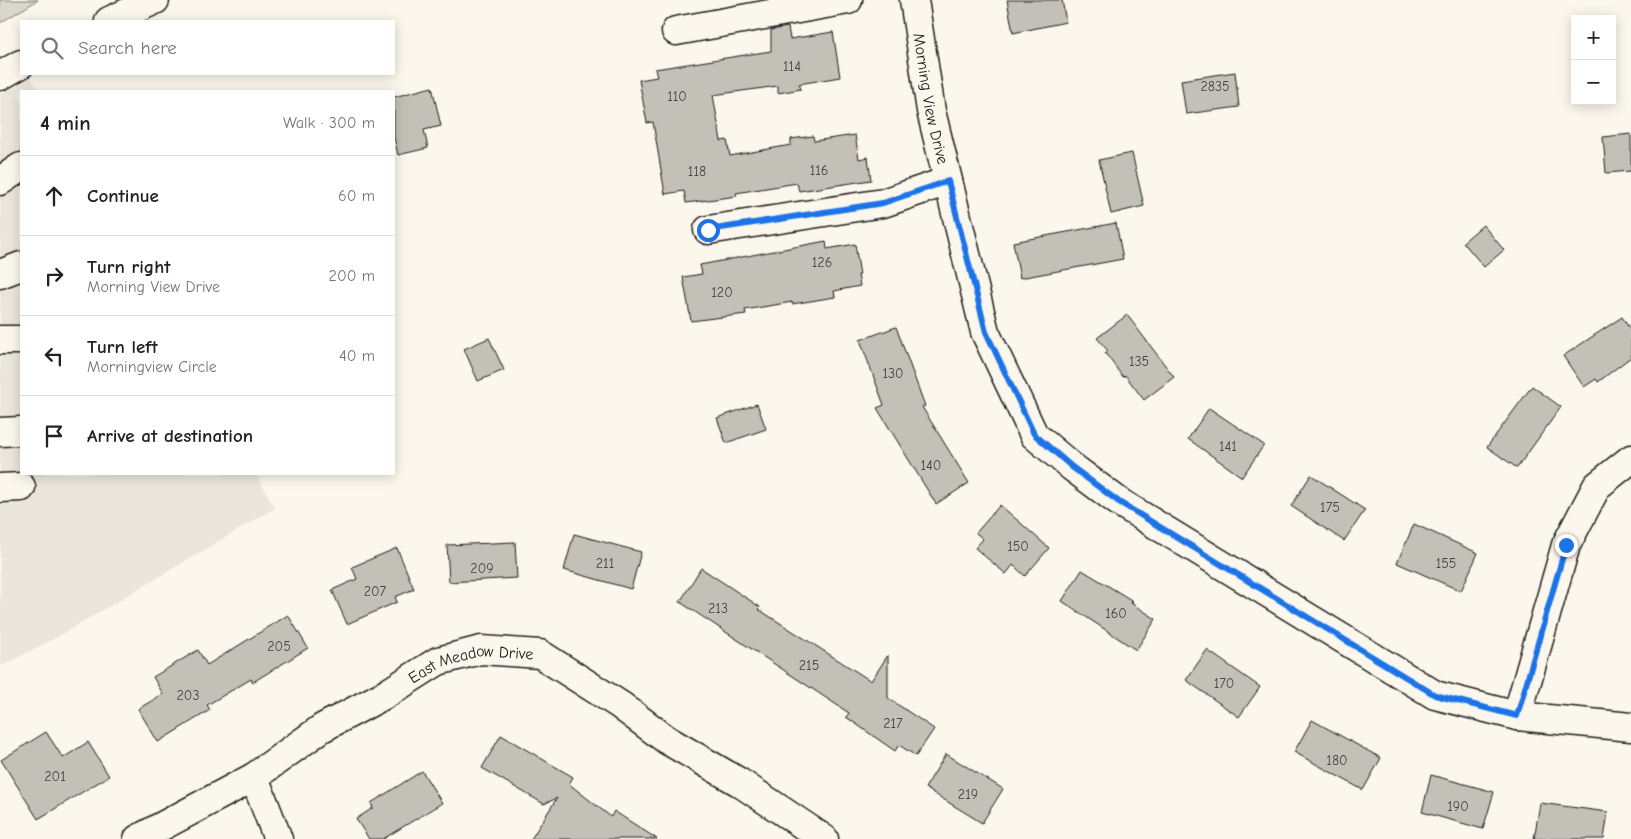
<!DOCTYPE html>
<html lang="en">
<head>
<meta charset="utf-8">
<style>
	:root { --surface:#fff; --page:#f2f2f2; --text:#222; --muted:#767676; --line:#e0e0e0 }
	body { margin:0; font-family:"Comic Neue",sans-serif; background:var(--page); color:var(--text) }
	.controls { position:absolute; right:15px; top:15px; display:grid; overflow:hidden; border-radius:0px; box-shadow:0 2px 12px #0003 }
	.controls button { width:45px; height:45px; display:grid; place-items:center; padding:0; border:0; border-bottom:1px solid var(--line); background:var(--surface); color:var(--text); font:25px sans-serif }
	.stop { position:absolute; width:15px; height:15px; margin:-11px; border:4px solid #1a73e8; border-radius:50%; background:#fff }
	.stop.end { background:#1a73e8; border-color:#fff; box-shadow:0 1px 5px #0008 }
	.list { margin:0; padding:0; list-style:none }
	h2 { display:flex; justify-content:space-between; align-items:center; height:65px; margin:0; padding:0 20px; font-size:21px }
	h2 small { font-size:16px; font-weight:400; color:var(--muted) }
	.list li { display:grid; grid-template-columns:32px 1fr auto; gap:15px; align-items:center; box-sizing:border-box; height:80px; padding:0 20px; border-top:1px solid var(--line) }
	.list b { display:block; font-size:19px; white-space:nowrap }
	.list p { margin:0; font-size:16px; white-space:nowrap; color:var(--muted) }
	.list em { font-size:16px; font-style:normal; color:var(--muted) }
	.icon { flex:none; width:28px; height:28px; fill:none; stroke:currentColor; stroke-width:2; stroke-linecap:round; stroke-linejoin:round }
	.map { position:relative; flex:none; width:1631px; height:839px; overflow:hidden }
	.search { position:absolute; background:var(--surface); box-shadow:0 2px 12px #0003; left:20px; top:20px; width:375px; height:55px; display:flex; align-items:center; gap:12px; box-sizing:border-box; padding:0 18px; border-radius:0px; color:var(--muted); font-size:19px }
	.panel { position:absolute; background:var(--surface); box-shadow:0 2px 12px #0003; left:20px; top:90px; width:375px; height:385px; border-radius:0px }
	.map>svg:first-child { display:block }
</style>
</head>
<body>
<div class="map">
<svg width="1631" height="839" viewBox="0 0 1631 839">
	<rect width="100%" height="100%" fill="#fbf7ec"/>
	<filter id="ink" filterUnits="userSpaceOnUse"><feTurbulence type="fractalNoise" baseFrequency=".02" numOctaves="2"/><feDisplacementMap in="SourceGraphic" scale="10" xChannelSelector="R" yChannelSelector="G"/><feConvolveMatrix kernelMatrix="1 2 1 2 8 2 1 2 1" color-interpolation-filters="sRGB"/></filter>
	<g filter="url(#ink)">
		<!-- built -->
		<path fill="#eae6dc" d="M30,76l9,15h-18v383h235l19,34 -218,129 -57,30v-572z"/>
		<!-- green -->
		<path fill="#dad7ce" stroke="#7b7a75" d="M0,0h38l-38,23z"/>
		<!-- building -->
		<g fill="#c3c0b8" stroke="#1c1c1c">
			<path d="M1007,0h55l4,22 -53,11z"/>
			<path d="M788,27l2,12 43,-7 7,45 -41,7 2,5 -23,4v-7l-65,9 8,46 6,-1 3,16 61,-11v-6l22,-3 1,5 41,-6 4,24 9,-2 3,23 -72,11 -2,-8 -61,10 1,3 -51,7 -2,-12 -19,3 -12,-72 -6,1 -8,-43 18,-3 -2,-8 116,-18v-21z"/>
			<path d="M1235,72l4,35 -53,7 -5,-34z"/>
			<path d="M432,87l9,39 -17,4 4,18 -30,7 -4,-18v-40z"/>
			<path d="M1631,134v37l-25,2 -3,-36z"/>
			<path d="M1132,153l12,53 -33,8 -12,-54z"/>
			<path d="M1116,223l7,36 -103,19 -7,-36z"/>
			<path d="M1483,225l21,25 -20,17 -21,-25z"/>
			<path d="M826,241l1,8 28,-5 5,31h-2l2,11 -26,5 1,6 -43,7v-2l-47,8 1,4 -55,7 -8,-44 19,-3 -2,-9z"/>
			<path d="M1127,315l47,62 -30,23 -19,-25 -2,2 -18,-24 3,-2 -11,-13z"/>
			<path d="M1622,317l9,14v26l-33,25 -2,-3 -12,8 -21,-31z"/>
			<path d="M896,327l29,79 -3,1 47,76 -33,21 -59,-96 7,-3 -24,-65z"/>
			<path d="M489,338l15,32 -26,11 -14,-32z"/>
			<path d="M1532,386l29,21 -44,61 -30,-21z"/>
			<path d="M757,404l9,25 -40,14 -9,-25z"/>
			<path d="M1209,408l55,37 -22,32 -54,-38z"/>
			<path d="M1311,475l54,35 -21,31 -53,-35z"/>
			<path d="M1000,505l49,43 -24,28 -12,-11 -7,9 -31,-26 8,-9 -7,-6z"/>
			<path d="M1414,524l64,29 -17,38 -64,-28z"/>
			<path d="M574,534l67,18 -10,37 -67,-19z"/>
			<path d="M515,542l2,36 -68,4 -2,-37z"/>
			<path d="M397,548l17,41 -19,8 2,5 -50,22 -15,-34 25,-11 -5,-12z"/>
			<path d="M701,568l59,39 -2,2 113,72 17,-26v43l46,31 -18,27 -17,-11 -4,6 -49,-34 3,-4 -169,-111z"/>
			<path d="M1082,570l51,31 -2,2 25,16 -20,31 -74,-49z"/>
			<path d="M288,615l20,33 -55,34 -2,-3 -44,26 3,5 -52,32 -20,-33 25,-15 -10,-17 45,-27 9,15z"/>
			<path d="M1207,650l53,37 -21,30 -53,-37z"/>
			<path d="M1312,720l69,38 -18,32 -69,-38z"/>
			<path d="M46,732l17,26 25,-16 21,34 -71,43 -37,-59z"/>
			<path d="M501,735l72,42 -4,7 42,33 3,-6 43,28h-126l26,-41 -13,6 -62,-36z"/>
			<path d="M946,754l57,35 -21,34 -57,-35z"/>
			<path d="M422,771l20,32 -59,36h-14l-13,-20 17,-11 -2,-5z"/>
			<path d="M1431,775l63,17 -11,37 -61,-17z"/>
			<path d="M1540,803l68,9 -4,27h-70z"/>
		</g>
		<g fill="none" stroke-linecap="round" stroke-linejoin="round">
			<defs>
				<g id="minor">
					<path id="s1" d="M914,0l17,111 54,221 49,103 38,32 47,35 316,193 82,21 114,11"/>
					<path d="M676,31l172,-31"/>
					<path d="M0,181l21,-14"/>
					<path d="M708,230l175,-27 65,-22"/>
					<path d="M0,274l21,-8"/>
					<path d="M0,340h21"/>
					<path d="M0,432l21,-1"/>
					<path d="M0,488l21,-1"/>
					<path d="M1517,716l49,-171 31,-59 34,-27"/>
					<path d="M254,777l24,62"/>
					<path id="s2" d="M138,839l116,-62 68,-49 64,-34 52,-33 43,-11 59,4 80,51 47,35 72,42 85,57"/>
				</g>
				<g id="major">
					<path d="M109,21l46,-21"/>
					<path d="M0,76l21,-12"/>
				</g>
			</defs>
			<!-- minor casing -->
			<use href="#minor" stroke="#1c1c1c" stroke-width="31"/>
			<!-- major casing -->
			<use href="#major" stroke="#1c1c1c" stroke-width="31"/>
			<!-- minor -->
			<use href="#minor" stroke="#fbf7ec" stroke-width="28"/>
			<!-- major -->
			<use href="#major" stroke="#fbf7ec" stroke-width="28"/>
		</g>
	</g>
	<g fill="none" stroke-linecap="round" stroke-linejoin="round" filter="url(#ink)">
		<!-- route -->
		<path stroke="#1a73e8" stroke-width="6" d="M708,230l175,-27 65,-22 38,151 48,102 38,33 47,35 316,193 82,21 49,-171"/>
	</g>
	<g text-anchor="middle" stroke-width="4" stroke-linejoin="round" paint-order="stroke">
		<!-- number labels -->
		<g font-size="14" fill="#464543">
			<text x="792" y="71">114</text>
			<text x="1215" y="91">2835</text>
			<text x="677" y="101">110</text>
			<text x="819" y="175">116</text>
			<text x="697" y="176">118</text>
			<text x="822" y="267">126</text>
			<text x="722" y="297">120</text>
			<text x="1139" y="366">135</text>
			<text x="893" y="378">130</text>
			<text x="1228" y="451">141</text>
			<text x="931" y="470">140</text>
			<text x="1330" y="512">175</text>
			<text x="1018" y="551">150</text>
			<text x="605" y="568">211</text>
			<text x="1446" y="568">155</text>
			<text x="482" y="573">209</text>
			<text x="375" y="596">207</text>
			<text x="718" y="613">213</text>
			<text x="1116" y="618">160</text>
			<text x="279" y="651">205</text>
			<text x="809" y="670">215</text>
			<text x="1224" y="688">170</text>
			<text x="188" y="700">203</text>
			<text x="893" y="728">217</text>
			<text x="1337" y="765">180</text>
			<text x="55" y="781">201</text>
			<text x="968" y="799">219</text>
			<text x="1458" y="811">190</text>
		</g>
		<!-- street labels -->
		<g font-size="16" fill="#1c1c1c" stroke="#fbf7ec">
			<text dy="6" stroke="none"><textPath href="#s1" startOffset="100">Morning View Drive</textPath></text>
			<text dy="6" stroke="none"><textPath href="#s2" startOffset="381">East Meadow Drive</textPath></text>
		</g>
	</g>
</svg>
<div class="controls">
<button>+</button>
<button>−</button>
</div>
<div class="stop" style="left:708px;top:230px"></div>
<div class="stop end" style="left:1566px;top:545px"></div>
<div class="search"><svg class="icon" aria-label="search" viewBox="0 0 24 24"><circle cx="10" cy="10" r="6"/><path d="M15 15l6 6"/></svg>Search here</div>
<section class="panel">
<h2>4 min<small>Walk · 300 m</small></h2>
<ul class="list">
<li><svg class="icon" aria-label="ahead" viewBox="0 0 24 24"><path d="M12 20V5M6 11l6-6 6 6"/></svg><div><b>Continue</b></div><em>60 m</em></li>
<li><svg class="icon" aria-label="right" viewBox="0 0 24 24"><path d="M7 20v-9h11M14 6l5 5-5 5"/></svg><div><b>Turn right</b><p>Morning View Drive</p></div><em>200 m</em></li>
<li><svg class="icon" aria-label="left" viewBox="0 0 24 24"><path d="M17 20v-9H6M10 6l-5 5 5 5"/></svg><div><b>Turn left</b><p>Morningview Circle</p></div><em>40 m</em></li>
<li><svg class="icon" aria-label="arrive" viewBox="0 0 24 24"><path d="M6 21V4h12l-3 4 3 4H6"/></svg><div><b>Arrive at destination</b></div></li>
</ul>
</section>
</div>
</body>
</html>
